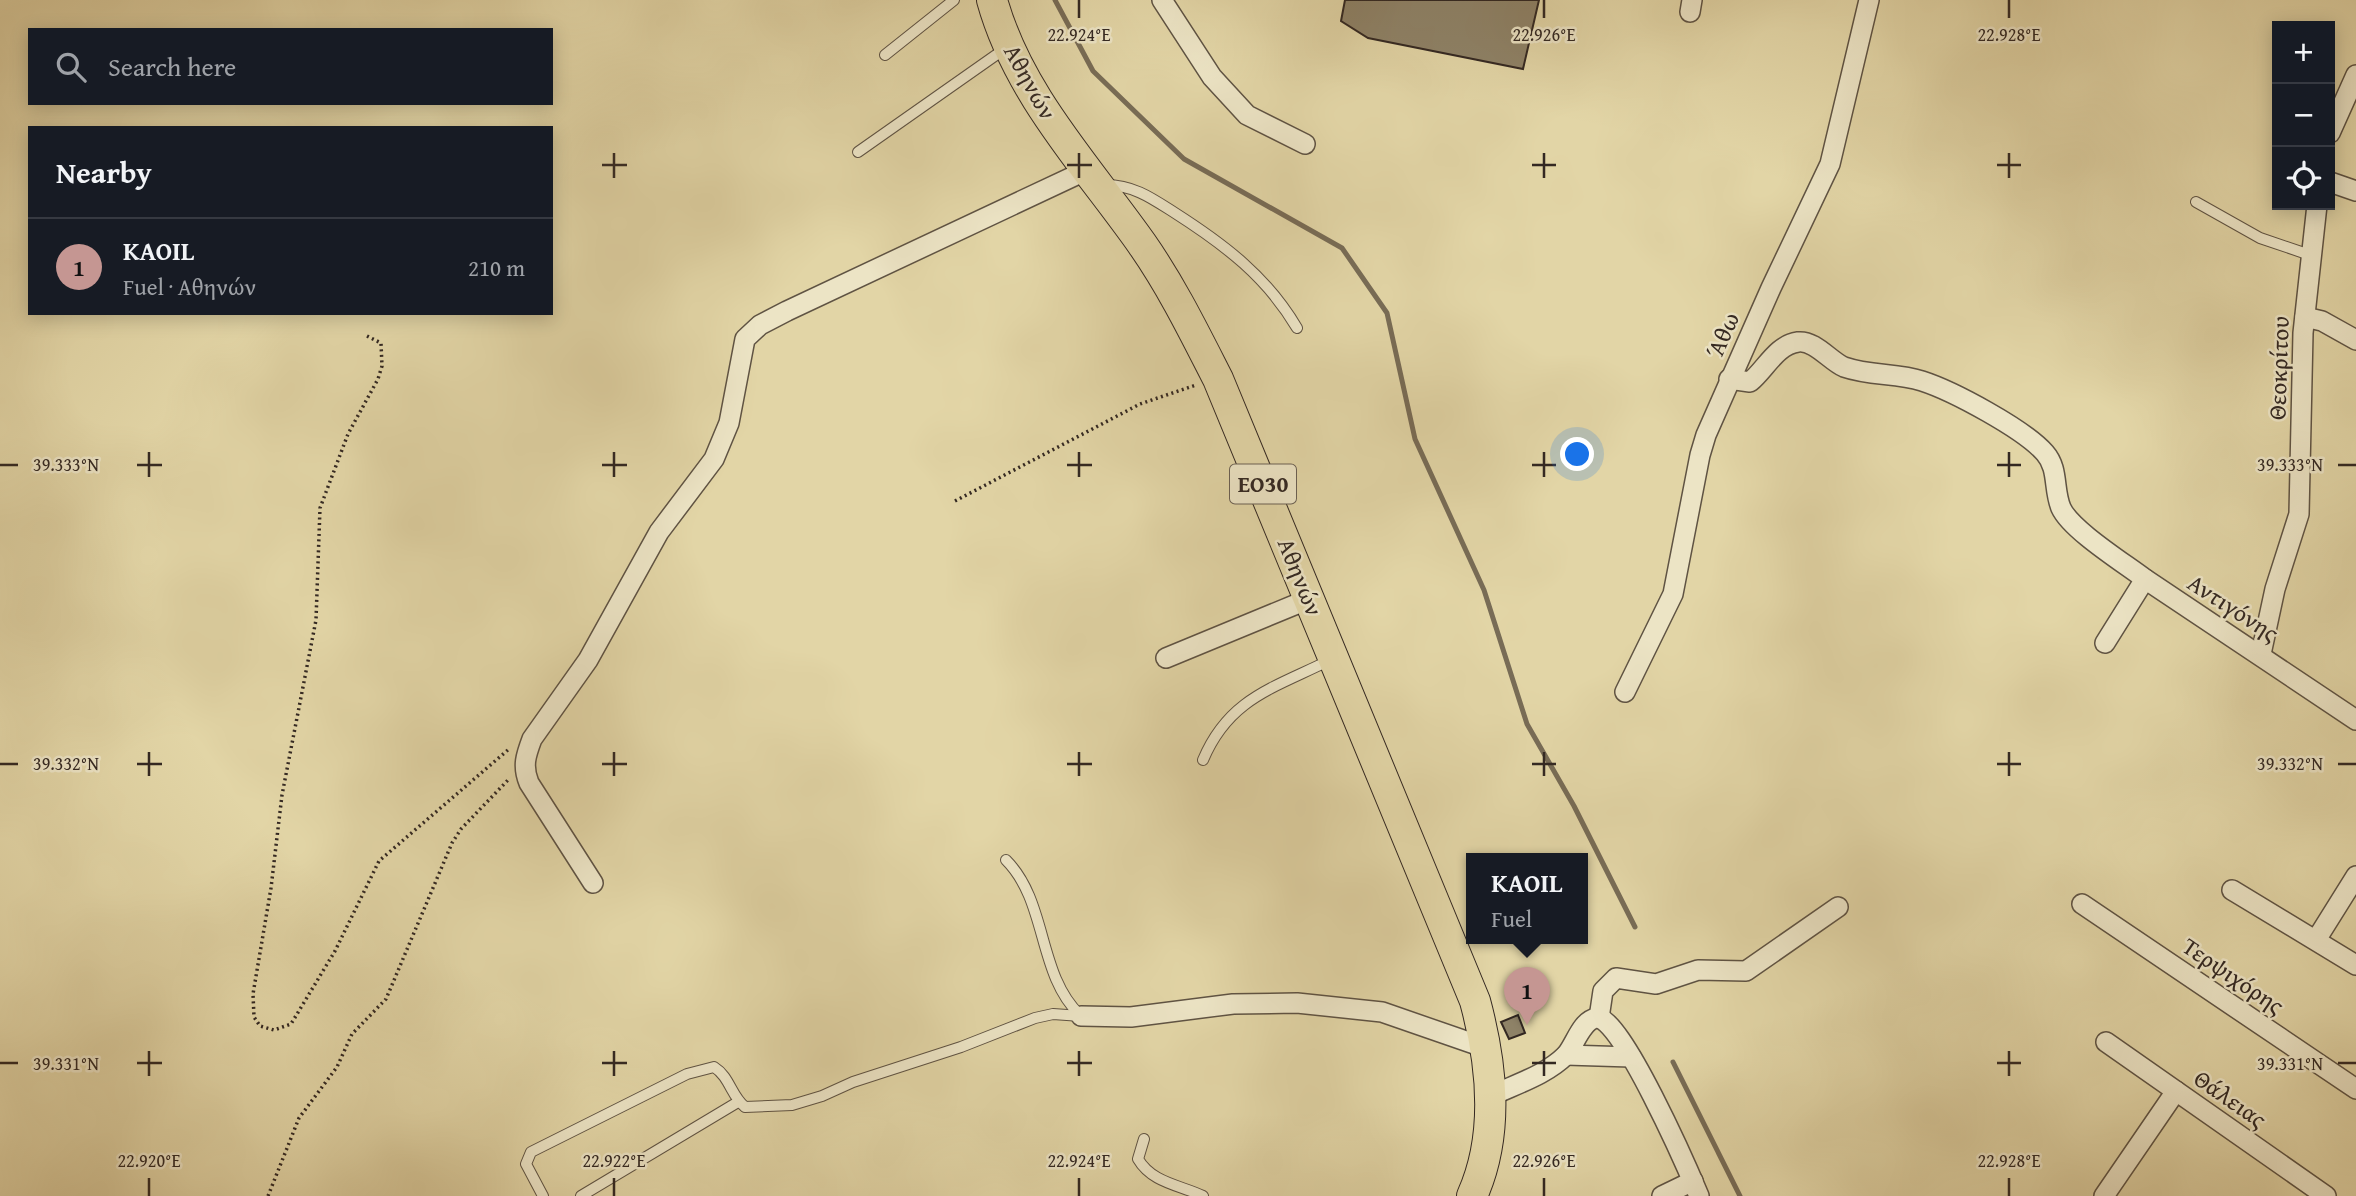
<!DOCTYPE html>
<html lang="en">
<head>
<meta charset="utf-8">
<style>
	:root { --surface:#171b24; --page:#20242c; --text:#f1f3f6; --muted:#9ea1a6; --line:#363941; --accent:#c59692 }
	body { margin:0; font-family:"Gentium Book Plus",serif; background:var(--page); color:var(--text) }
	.controls { position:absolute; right:21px; top:21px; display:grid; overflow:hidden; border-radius:0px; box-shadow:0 4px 18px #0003 }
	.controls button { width:63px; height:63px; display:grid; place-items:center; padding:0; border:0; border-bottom:2px solid var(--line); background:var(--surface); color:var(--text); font:35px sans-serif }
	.you { position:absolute; left:1578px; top:455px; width:24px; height:24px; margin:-18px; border:5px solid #fff; border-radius:50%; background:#1a73e8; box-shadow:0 0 0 10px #1a73e833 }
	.badge { display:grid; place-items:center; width:46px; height:46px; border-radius:50%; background:var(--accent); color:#111; font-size:23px; font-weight:700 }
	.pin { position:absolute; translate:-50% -58px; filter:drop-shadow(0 2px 4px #0008) }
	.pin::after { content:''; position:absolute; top:37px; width:24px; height:21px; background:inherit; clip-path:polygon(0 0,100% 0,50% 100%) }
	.popup { position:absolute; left:1466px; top:853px; width:122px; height:91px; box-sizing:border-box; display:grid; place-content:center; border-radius:0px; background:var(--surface); filter:drop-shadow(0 2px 5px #0005); font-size:23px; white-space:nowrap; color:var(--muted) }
	.popup b { font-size:26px; color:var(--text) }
	.popup::after { content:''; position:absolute; left:50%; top:100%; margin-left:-14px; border:14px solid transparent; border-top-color:var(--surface) }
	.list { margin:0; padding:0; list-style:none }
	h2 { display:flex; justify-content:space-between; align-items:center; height:91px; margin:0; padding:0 28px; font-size:30px }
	h2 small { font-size:23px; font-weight:400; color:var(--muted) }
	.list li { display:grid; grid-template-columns:46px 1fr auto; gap:21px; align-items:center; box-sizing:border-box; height:98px; padding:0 28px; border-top:2px solid var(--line) }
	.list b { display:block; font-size:26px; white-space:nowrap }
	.list p { margin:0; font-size:23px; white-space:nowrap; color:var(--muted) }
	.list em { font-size:23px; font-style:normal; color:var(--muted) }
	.icon { flex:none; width:38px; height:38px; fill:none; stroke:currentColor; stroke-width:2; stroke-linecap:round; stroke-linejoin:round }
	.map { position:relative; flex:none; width:2356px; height:1196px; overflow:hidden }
	.search { position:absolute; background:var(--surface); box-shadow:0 4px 18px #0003; left:28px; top:28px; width:525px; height:77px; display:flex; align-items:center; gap:18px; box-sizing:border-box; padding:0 24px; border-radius:0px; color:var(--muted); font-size:26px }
	.panel { position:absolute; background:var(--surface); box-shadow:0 4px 18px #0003; left:28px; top:126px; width:525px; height:189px; border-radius:0px }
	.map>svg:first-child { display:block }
</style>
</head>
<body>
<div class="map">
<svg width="2356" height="1196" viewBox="0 0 2356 1196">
	<rect width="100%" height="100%" fill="#e2d5a6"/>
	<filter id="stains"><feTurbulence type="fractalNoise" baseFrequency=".00286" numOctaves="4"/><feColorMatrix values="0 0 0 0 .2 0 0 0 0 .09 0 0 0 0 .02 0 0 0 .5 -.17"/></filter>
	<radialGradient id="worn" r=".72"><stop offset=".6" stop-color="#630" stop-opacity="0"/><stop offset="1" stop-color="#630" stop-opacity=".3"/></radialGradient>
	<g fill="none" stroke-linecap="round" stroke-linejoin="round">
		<!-- stream -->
		<g stroke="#786c56" stroke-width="5">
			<path d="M1055,0l38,71 91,88 158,89 45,65 28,126 69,151 43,134 47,82 61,121"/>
			<path d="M1673,1062l67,134"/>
		</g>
	</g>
	<!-- building -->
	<g fill="#8e8267" stroke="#332822" stroke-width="2">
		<path d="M1345,0h194l-16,69 -155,-31 -27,-17z"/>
		<path d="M1518,1015l7,18 -16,6 -8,-17z"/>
	</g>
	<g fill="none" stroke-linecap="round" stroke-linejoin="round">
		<defs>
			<g id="service">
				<path d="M885,55l69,-55"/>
				<path d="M858,152l148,-104"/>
				<path d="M1106,185c28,0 47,14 69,28 50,32 92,64 122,115"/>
				<path d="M2196,202l64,36 50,17"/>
				<path d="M1203,760c26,-62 71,-72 127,-100"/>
				<path d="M1006,860c42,42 31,114 74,155"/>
				<path d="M1144,1139l-6,20c14,24 42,26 65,37"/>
				<path d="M543,1196l-17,-32 5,-12 156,-78 27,-7c16,10 17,29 31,40l47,-2 30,-9 31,-14 108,-35 74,-29 18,-4 28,2"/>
				<path d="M581,1196l157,-94"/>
			</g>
			<g id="minor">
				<path d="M1162,0l50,77 35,38 58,29"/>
				<path d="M1690,12l2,-12"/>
				<path d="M2330,133l26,-58"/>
				<path d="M2330,182l26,9"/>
				<path d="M2305,317l17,4 34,19"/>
				<path d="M1729,379l21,3c16,-13 26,-37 48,-40 17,-2 32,19 46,25 26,9 53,6 78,14 31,10 102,48 123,72 14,16 8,36 16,55 10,22 63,55 84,71"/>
				<path d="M2105,643l40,-64 211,141"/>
				<path d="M2261,654l14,-65 24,-75 4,-181 14,-128"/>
				<path d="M1166,658l143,-59"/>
				<path d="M1625,692l48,-98 27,-139 6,-20 65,-147 59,-124 39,-164"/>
				<path d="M593,883l-64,-100c-7,-17 -3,-28 3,-44l56,-79 71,-128 55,-73 15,-36 16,-84 15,-14 27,-14 300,-141"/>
				<path d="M2232,890l124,75"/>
				<path d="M2082,904l274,185"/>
				<path d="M2316,940l40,-64"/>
				<path d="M1081,1016l50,1 102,-13 64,-1 85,9 104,36"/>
				<path d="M1599,1018l4,-27 13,-13 40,6 42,-14 48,1 92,-64"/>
				<path d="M2106,1042l220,154"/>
				<path d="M1566,1055l65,2"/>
				<path d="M1491,1096c25,-12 55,-21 75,-41 9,-10 15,-34 30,-37 24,-5 93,154 103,178"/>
				<path d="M1662,1196l31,-15"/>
				<path d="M2104,1196l72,-105"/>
			</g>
			<path id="primary" d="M992,0c26,94 95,166 150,244 30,43 52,88 76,135l257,622c17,63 25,133 -3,195"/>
		</defs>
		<!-- service casing -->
		<use href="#service" stroke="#5f5343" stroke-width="12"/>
		<!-- minor casing -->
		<use href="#minor" stroke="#5f5343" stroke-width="22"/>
		<!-- primary casing -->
		<use href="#primary" stroke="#332822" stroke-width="32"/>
		<!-- path -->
		<g stroke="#332822" stroke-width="3.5" stroke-dasharray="2 3.5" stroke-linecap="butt">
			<path d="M367,336l14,7 1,23 -4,13 -30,55 -28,74 -4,112 -34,175 -11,93 -18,106 1,23 6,9 14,4 17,-6 44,-73 44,-90 130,-112"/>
			<path d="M955,501l185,-97 56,-19"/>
			<path d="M268,1196l31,-78 38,-51 15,-33 34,-35 66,-156 9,-14 48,-50"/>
		</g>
		<!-- service -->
		<use href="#service" stroke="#ece4c5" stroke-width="10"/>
		<!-- minor -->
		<use href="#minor" stroke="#ece4c5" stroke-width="19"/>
		<!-- primary -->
		<use href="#primary" stroke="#e2d5a6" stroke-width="30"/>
	</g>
	<!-- ticks -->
	<path fill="none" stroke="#332822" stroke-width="2.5" d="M1079,0v18M1544,0v18M2009,0v18M614,153v25M1079,153v25M1544,153v25M2009,153v25M602,165h25M1067,165h25M1532,165h24M1997,165h24M149,452v25M614,452v25M1079,452v25M1544,452v25M2009,452v25M0,465h18M137,465h25M602,465h25M1067,465h25M1532,465h24M1997,465h24M2338,465h18M149,752v24M614,752v24M1079,752v24M1544,752v24M2009,752v24M0,764h18M137,764h25M602,764h25M1067,764h25M1532,764h24M1997,764h24M2338,764h18M149,1051v25M614,1051v25M1079,1051v25M1544,1051v25M2009,1051v25M0,1063h18M137,1063h25M602,1063h25M1067,1063h25M1532,1063h24M1997,1063h24M2338,1063h18M149,1178v18M614,1178v18M1079,1178v18M1544,1178v18M2009,1178v18"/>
	<g text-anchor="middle" stroke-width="5" stroke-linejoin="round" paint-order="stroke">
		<!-- shield labels -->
		<rect fill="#ece4c5" stroke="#6a6053" stroke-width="2" x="1230" y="464.5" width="66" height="39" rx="5"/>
		<g font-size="23" font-weight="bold" fill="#332822">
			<text x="1263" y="492">ΕΟ30</text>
		</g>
		<!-- street labels -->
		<g font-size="24" fill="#332822" stroke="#ece4c5">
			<text transform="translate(1030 82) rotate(61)" y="8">Αθηνών</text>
			<text transform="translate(1723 335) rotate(-66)" y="8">Άθω</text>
			<text transform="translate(2279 368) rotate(-88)" y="8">Θεοκρίτου</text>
			<text transform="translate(1300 577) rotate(68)" y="8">Αθηνών</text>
			<text transform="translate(2233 608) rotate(33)" y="8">Αντιγόνης</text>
			<text transform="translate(2233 976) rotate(34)" y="8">Τερψιχόρης</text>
			<text transform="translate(2230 1099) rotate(35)" y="8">Θάλειας</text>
		</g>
	</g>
	<g font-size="18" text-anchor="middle" fill="#332822" stroke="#ece4c5" stroke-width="5" stroke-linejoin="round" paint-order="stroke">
		<text x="1079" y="41">22.924°E</text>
		<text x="1544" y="41">22.926°E</text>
		<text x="2009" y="41">22.928°E</text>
		<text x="66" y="471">39.333°N</text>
		<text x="2290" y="471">39.333°N</text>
		<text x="66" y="770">39.332°N</text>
		<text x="2290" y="770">39.332°N</text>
		<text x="66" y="1070">39.331°N</text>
		<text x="2290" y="1070">39.331°N</text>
		<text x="149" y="1167">22.920°E</text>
		<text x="614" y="1167">22.922°E</text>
		<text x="1079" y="1167">22.924°E</text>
		<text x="1544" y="1167">22.926°E</text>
		<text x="2009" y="1167">22.928°E</text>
	</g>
	<rect width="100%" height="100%" filter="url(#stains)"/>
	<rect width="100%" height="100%" fill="url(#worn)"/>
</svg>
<div class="controls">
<button>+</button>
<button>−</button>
<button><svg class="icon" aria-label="locate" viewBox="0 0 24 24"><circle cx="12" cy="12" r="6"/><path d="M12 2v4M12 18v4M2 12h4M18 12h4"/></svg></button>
</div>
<div class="you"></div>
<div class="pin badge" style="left:1527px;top:1025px">1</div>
<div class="popup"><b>KAOIL</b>Fuel</div>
<div class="search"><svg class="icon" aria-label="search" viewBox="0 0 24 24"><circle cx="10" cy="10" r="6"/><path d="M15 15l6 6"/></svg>Search here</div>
<section class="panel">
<h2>Nearby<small></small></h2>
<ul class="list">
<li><span class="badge">1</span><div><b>KAOIL</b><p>Fuel · Αθηνών</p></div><em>210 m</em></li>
</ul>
</section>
</div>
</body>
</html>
